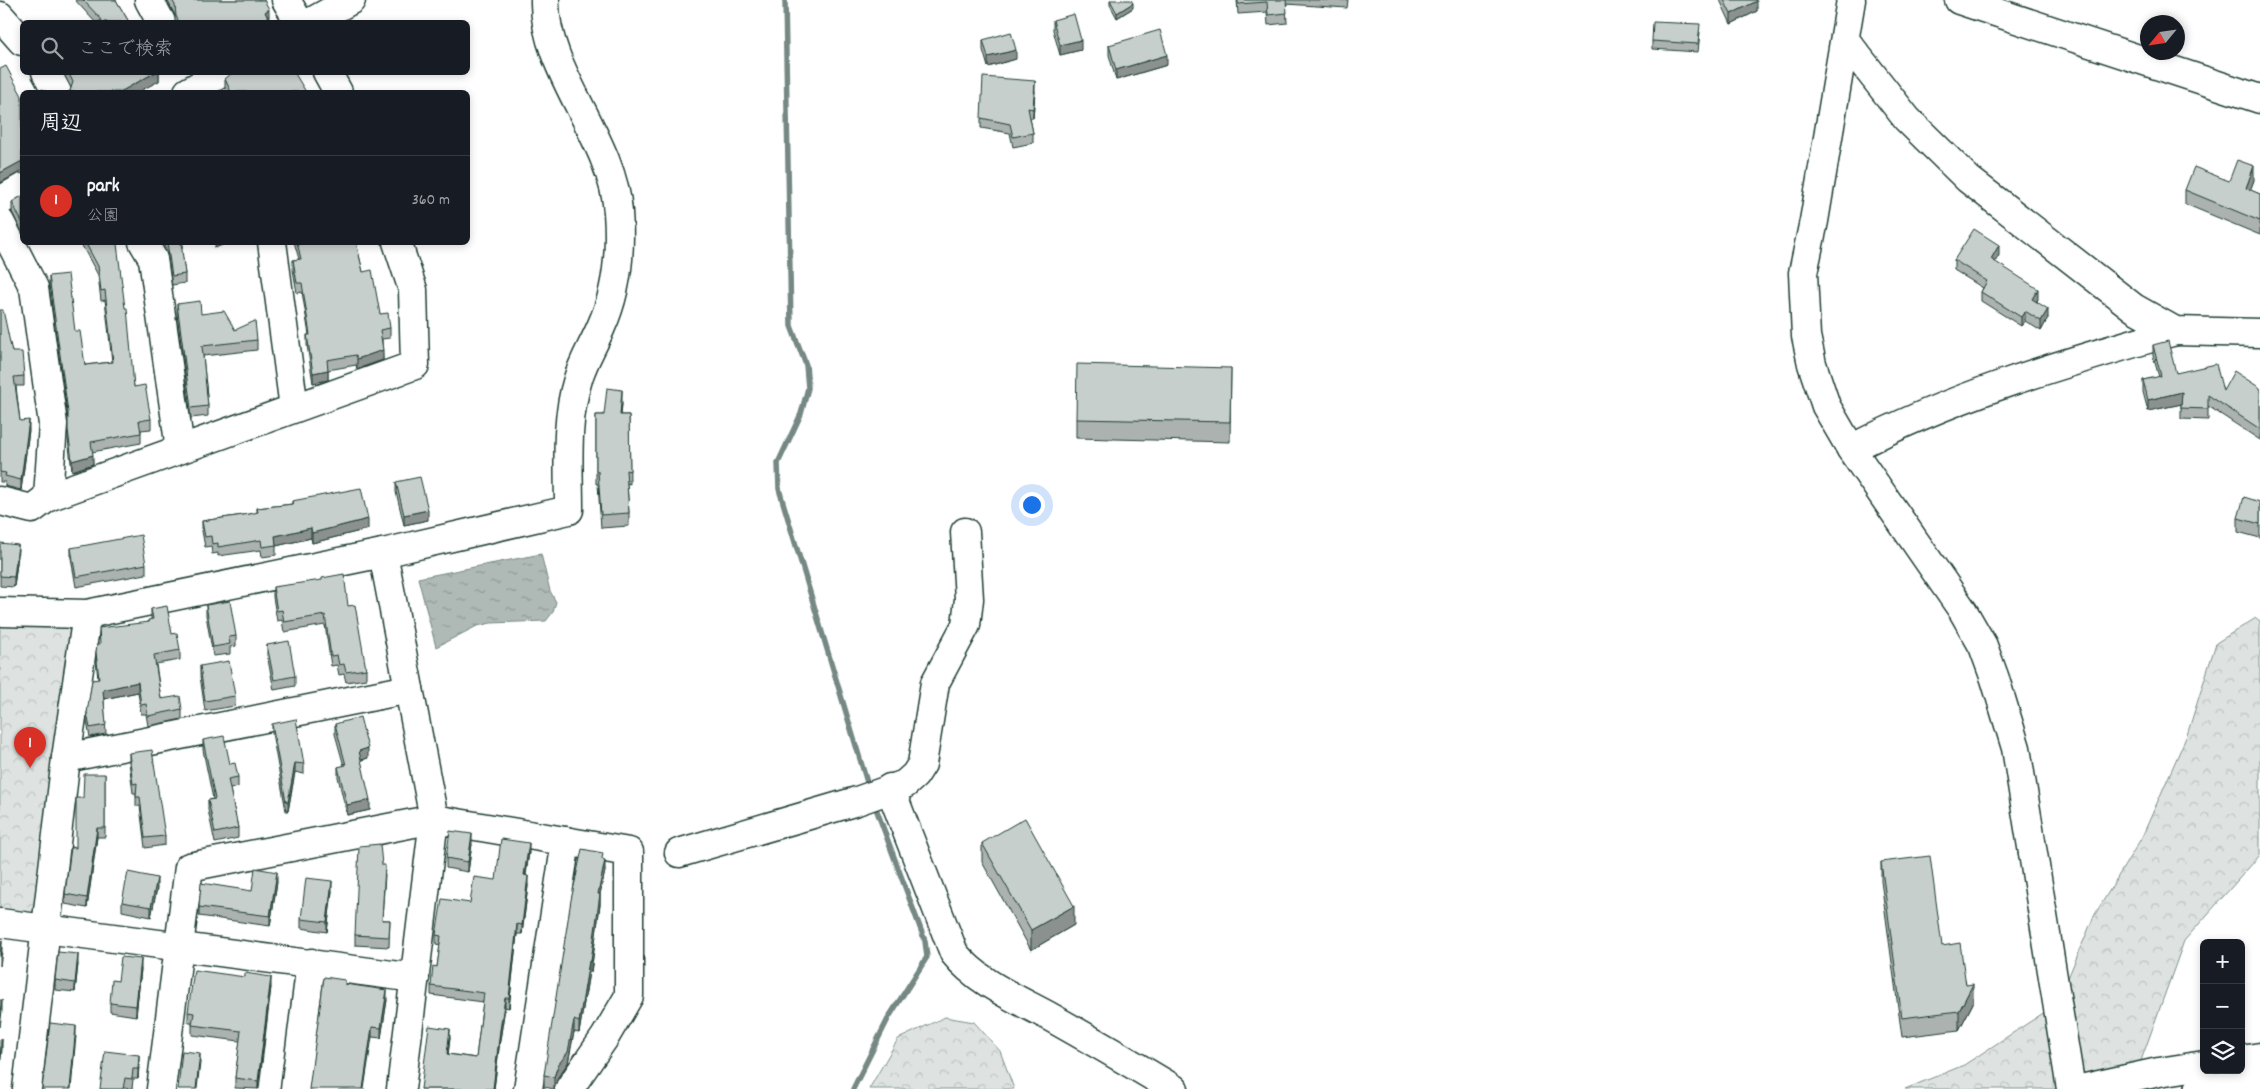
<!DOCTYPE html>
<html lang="ja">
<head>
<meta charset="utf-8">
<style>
	:root { --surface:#171b24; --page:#20242c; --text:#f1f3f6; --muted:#9ea1a6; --line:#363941; --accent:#d93025 }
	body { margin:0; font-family:Dekko,"Klee One",sans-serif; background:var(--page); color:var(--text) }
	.controls { position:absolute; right:15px; bottom:15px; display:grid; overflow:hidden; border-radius:8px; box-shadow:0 2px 8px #0003 }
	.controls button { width:45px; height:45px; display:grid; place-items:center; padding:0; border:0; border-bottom:1px solid var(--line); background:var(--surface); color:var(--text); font:25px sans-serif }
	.compass { position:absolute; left:2140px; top:15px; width:45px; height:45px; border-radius:50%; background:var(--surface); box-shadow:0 2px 8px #0003; rotate:241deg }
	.you { position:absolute; left:1031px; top:504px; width:18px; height:18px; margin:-12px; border:4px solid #fff; border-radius:50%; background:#1a73e8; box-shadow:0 0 0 8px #1a73e833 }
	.badge { display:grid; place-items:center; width:32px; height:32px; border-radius:50%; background:var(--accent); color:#fff; font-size:16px; font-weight:700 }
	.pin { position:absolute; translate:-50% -41px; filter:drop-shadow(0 1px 2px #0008) }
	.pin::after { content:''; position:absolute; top:26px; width:18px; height:15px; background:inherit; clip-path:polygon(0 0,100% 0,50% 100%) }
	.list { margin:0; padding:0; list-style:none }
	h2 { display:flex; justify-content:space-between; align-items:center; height:65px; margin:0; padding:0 20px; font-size:21px }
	h2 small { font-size:16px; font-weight:400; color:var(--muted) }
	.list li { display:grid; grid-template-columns:32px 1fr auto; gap:15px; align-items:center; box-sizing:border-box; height:90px; padding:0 20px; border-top:1px solid var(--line) }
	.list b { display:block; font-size:19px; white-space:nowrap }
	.list p { margin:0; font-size:16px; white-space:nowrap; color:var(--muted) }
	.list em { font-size:16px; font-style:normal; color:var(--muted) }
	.icon { flex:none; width:28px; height:28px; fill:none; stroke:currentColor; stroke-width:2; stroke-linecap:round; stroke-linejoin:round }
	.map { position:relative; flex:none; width:2260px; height:1089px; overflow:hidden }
	.search { position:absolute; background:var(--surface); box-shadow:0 2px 8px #0003; left:20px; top:20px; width:450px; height:55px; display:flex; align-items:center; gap:12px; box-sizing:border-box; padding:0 18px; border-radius:8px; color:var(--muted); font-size:19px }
	.panel { position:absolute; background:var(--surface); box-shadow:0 2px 8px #0003; left:20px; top:90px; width:450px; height:155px; border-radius:8px }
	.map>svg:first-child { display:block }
</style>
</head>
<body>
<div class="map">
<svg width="2260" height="1089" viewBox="0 0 2260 1089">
	<defs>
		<pattern id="forest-crowns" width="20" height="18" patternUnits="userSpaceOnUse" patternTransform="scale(1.25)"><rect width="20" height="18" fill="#dee3e2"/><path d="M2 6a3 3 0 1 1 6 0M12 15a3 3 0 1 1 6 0" fill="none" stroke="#bec4c2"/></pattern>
		<pattern id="water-ripples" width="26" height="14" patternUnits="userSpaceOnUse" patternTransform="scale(1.25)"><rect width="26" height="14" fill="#afbab7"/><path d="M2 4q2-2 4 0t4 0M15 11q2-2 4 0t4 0" fill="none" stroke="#8e9896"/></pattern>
	</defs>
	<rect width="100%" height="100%" fill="#fff"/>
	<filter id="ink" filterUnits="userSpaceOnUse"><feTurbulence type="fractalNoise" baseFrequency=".02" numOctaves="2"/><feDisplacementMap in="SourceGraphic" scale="10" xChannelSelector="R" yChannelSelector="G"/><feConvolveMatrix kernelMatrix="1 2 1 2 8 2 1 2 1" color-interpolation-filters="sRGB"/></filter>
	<g filter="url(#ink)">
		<!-- forest -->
		<g fill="url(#forest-crowns)" stroke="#7e908b">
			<path d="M2256,618l4,3v234l-76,86 -50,139 2,9h-231l59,-24 93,-61 37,-88 48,-79 45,-102 29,-92z"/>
			<path d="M0,620h78l-39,302 -39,-6z"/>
			<path d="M945,1017l29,5 26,29 14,38h-145l29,-50z"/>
		</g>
		<!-- water -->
		<path fill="url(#water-ripples)" stroke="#758883" d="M541,554l9,37 6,11 -3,10 -7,9 -55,2 -14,3 -41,21 -18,-69z"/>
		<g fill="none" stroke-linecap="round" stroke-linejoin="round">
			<!-- stream -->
			<g stroke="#758883" stroke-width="5.5">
				<path d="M785,0l6,326 15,39 2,23 -7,26 -23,49 1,26 90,300"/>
				<path d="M853,1089l36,-72 38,-60 -2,-16 -51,-138"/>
			</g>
			<defs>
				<g id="minor">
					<path d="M149,0l12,22"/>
					<path d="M286,0l13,22"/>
					<path d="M1851,0l-37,221 -11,52 3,63 6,28 14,42 25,43 112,162 20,35 12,33 21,69 55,341"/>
					<path d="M1959,0l301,99"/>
					<path d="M0,16l22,25"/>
					<path d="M311,22l40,-22"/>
					<path d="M1845,40l62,79 61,60 166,129 41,23 85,2"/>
					<path d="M46,72l11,20"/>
					<path d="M327,72l11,20"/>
					<path d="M188,92l35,-20"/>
					<path d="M0,201l22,-13"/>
					<path d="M0,222l34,66 19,136 -5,73"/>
					<path d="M143,242l10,17 27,190"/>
					<path d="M272,242l22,166"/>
					<path d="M1851,449c102,-54 214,-86 324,-118"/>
					<path d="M0,501l32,8 16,-12 367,-132 -2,-75 -16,-48"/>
					<path d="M383,553l51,266 -33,270"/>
					<path d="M0,612l87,2 296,-61 186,-43c0,-42 -4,-90 9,-131 5,-18 16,-35 23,-52 16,-35 20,-76 17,-115 -5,-73 -75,-142 -73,-212"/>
					<path d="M66,758l343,-69"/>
					<path d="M890,788l64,165c25,31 64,46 98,65 41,23 82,47 122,71"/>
					<path d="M679,853l178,-52 48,-17 10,-9 7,-11 13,-81 31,-58 3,-26 -4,-67"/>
					<path d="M0,923l415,55"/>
					<path d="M2241,1060l19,-3"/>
					<path d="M27,1089l39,-331 21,-144"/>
					<path d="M161,1089l28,-222 245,-48 195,33v144l-24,41 -36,52"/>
					<path d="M295,1089l16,-126"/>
					<path d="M528,1089l38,-248"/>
					<path d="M2081,1089l78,-17 45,-7"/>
					<path d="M2199,1089l61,-8"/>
				</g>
			</defs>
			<!-- minor casing -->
			<use href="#minor" stroke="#1f3d34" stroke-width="31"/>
			<!-- minor -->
			<use href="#minor" stroke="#fff" stroke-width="28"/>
		</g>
		<!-- wall -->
		<g fill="#abb2af" stroke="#1f3d34">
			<path d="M75,0h41l13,22h-34z"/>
			<path d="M167,0h97l5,22h-94v-7z"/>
			<path d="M1110,0l23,8 -16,10 -7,-13z"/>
			<path d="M1237,0h111l-1,8 -61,-4 1,19 -19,2 -1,-13 -29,2z"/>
			<path d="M1720,0h36l1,11 -26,13z"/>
			<path d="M1053,20l28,30 -21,5 -7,-25z"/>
			<path d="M1700,32l-2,20 -46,-3v-8z"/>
			<path d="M983,40l33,19 -28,8 -5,-17z"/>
			<path d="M1109,45l58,20 -51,15 -7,-25z"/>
			<path d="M63,72h96v9l-89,10 1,-3z"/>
			<path d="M225,79l81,13h-79l-2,-3z"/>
			<path d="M1035,91l-2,27h-3l3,15v10l-20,4 -3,-14 -29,-5v-10z"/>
			<path d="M2254,180l-4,10 10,4v41l-75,-31v-14l44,-9z"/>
			<path d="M22,196v36l-10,-20v-10z"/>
			<path d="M80,242h36l18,145 17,32v10l-10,1v13l-49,9 1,12 -21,7 -4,-32v-20l-19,-133v-10l26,55 10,34 27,-3 -7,-62 -4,1 -3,-26z"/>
			<path d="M162,242h21v5l-2,1 4,26v9l-13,2 -5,-34z"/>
			<path d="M294,242h62l7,30 17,42 10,14v10l-8,1 1,21 -26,9 -1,-4 -28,5v10l-15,3 -6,-38v-10h2l-7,-43 -5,1 -4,-23v-10l6,-1z"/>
			<path d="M1999,255l-4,7 43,37 -1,2 11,17 -7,13 -16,-10 -4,5 -40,-25v-9l2,-4 -29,-18v-10z"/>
			<path d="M177,304l24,10 34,16 22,10v10l-54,6 5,50v10l-17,2 -14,-104z"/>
			<path d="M0,310l12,42 12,24v10h-8l4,35 9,9 -8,60 -16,-4v-4h-5z"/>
			<path d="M2153,345l23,28 47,18 37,-3v52l-52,-34v14l-27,-1v-15l-33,7 -5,-19v-12l16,-3 -6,-21z"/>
			<path d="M1231,368l-1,74 -154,-4v-19z"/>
			<path d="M622,403l-1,12h8l1,69 -3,-1 2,30v13l-28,2 -3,-44h-2v-69h8z"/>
			<path d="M396,482l32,38 -24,5 -8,-33z"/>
			<path d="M292,501l76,28 -56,14 -1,-5 -35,8v9l-14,2 -1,-7 -43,6v-3l-6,1 -1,-8 -6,1 -3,-16v-10l48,-7 7,-1v-5l35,-4z"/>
			<path d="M2260,502v36l-22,-6v-14z"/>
			<path d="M0,543l18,12 -4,32 -14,-1z"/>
			<path d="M71,548l75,16v10l-70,13 -5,-29z"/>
			<path d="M273,587l75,19 18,63v10l-20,3 -2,-8 -5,1 -2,-10 -6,1 -6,-41 -41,7 -2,-12 -5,1 -4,-24z"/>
			<path d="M206,605l30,31v10l-6,1v7l-17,2 -7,-41z"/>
			<path d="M151,609l21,25 8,16v10l-24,4 5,35 21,10v10l-34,7 -2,-12h-5l-3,-22 -34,7 2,35 -16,3 -3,-15v-9l11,-34 -2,-18v-9l4,-8 48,-22 3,-3z"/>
			<path d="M267,645l28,31v10l-21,4 -7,-35z"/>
			<path d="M200,666l35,30v10l-30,5 -5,-35z"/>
			<path d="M272,724l32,40v10l-9,-2 -7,39h-2l-14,-78z"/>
			<path d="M335,724l33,34 -7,2 9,50 -23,5 -9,-38v-10l6,-1 -9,-32z"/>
			<path d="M203,740l35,37v10l-8,2 8,39v10l-23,5 -7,-33v-10l5,-1 -10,-49z"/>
			<path d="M129,753l36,83v9l-20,3 -5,-42h-4v-13h-3l-4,-31z"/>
			<path d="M105,774v63h-8l-10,71 -22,-4v-10l11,-46 7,-50z"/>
			<path d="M982,843l92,82 -43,25 -49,-88z"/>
			<path d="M472,844l-4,28 -22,-4v-10z"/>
			<path d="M529,852l-3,24 2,10 -6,48h-5l-8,74 -4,-1 -5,33 -6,49h-73l29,-51 -2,16 28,4 7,-56 -52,-7v-9l6,-19 3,-22 -4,-1v-9l60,-55z"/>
			<path d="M603,860l2,11 -5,23v11l-9,67h-2l-10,61 -5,-1 -6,31 -10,14 -4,12 -10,-2v-12z"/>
			<path d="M1881,862l61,84 24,39 7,18 -14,27 -57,7 -21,-156z"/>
			<path d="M382,865l3,10 -3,45h8l-1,27 -34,-2v-10z"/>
			<path d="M277,882l-7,44 -71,-10v-9l53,-16z"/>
			<path d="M157,888l-6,29 -29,-6v-9z"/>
			<path d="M332,891l-5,41 -26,-4v-9z"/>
			<path d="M78,964l-3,28 -20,-2v-10z"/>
			<path d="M141,969l-5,47 -26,-4v-9l8,-22z"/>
			<path d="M345,984l42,16 -6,38 -9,-1z"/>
			<path d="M271,987l-12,102 -24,-1v-10l5,-37 -48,-6v-13h-4v-10z"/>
			<path d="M139,1065l-1,14h-5l-1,10 -7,-1 -25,1z"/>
		</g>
		<!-- shaded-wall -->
		<g fill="#8b918f" stroke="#1f3d34">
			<path d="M1757,1v10l-26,13v-10z"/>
			<path d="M1133,3v5l-16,10v-5z"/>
			<path d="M269,9v10l-4,-7z"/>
			<path d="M1081,40v10l-21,5v-10z"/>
			<path d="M1016,50v9l-28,8v-10z"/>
			<path d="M1167,55v10l-51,15v-10z"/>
			<path d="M156,72h3v9l-21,11h-18z"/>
			<path d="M1035,81v10l-2,27v-9z"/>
			<path d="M22,161v10l-22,12v-10z"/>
			<path d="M2254,166v14l-8,22v-14z"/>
			<path d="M215,242h15l-15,6z"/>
			<path d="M1999,245v10l-8,14v-10z"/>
			<path d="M2038,289v10l-6,9v-9z"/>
			<path d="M2048,309v9l-7,13v-10z"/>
			<path d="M2025,311v10l-4,5v-9z"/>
			<path d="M383,350v10l-26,9v-10z"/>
			<path d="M328,370v10l-15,3v-10z"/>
			<path d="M622,390v13l-2,25v-13z"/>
			<path d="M2182,392v12l-34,7v-11z"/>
			<path d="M29,420v10l-8,60v-10z"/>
			<path d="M93,455v9l-21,7v-10z"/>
			<path d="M428,510v10l-24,5v-10z"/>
			<path d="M368,519v10l-56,14v-10z"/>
			<path d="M311,528v10l-35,8 -1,-10z"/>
			<path d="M18,545v10l-4,32v-10z"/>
			<path d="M138,682v10l-35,7v-9z"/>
			<path d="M368,748v10l-9,3v-10z"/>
			<path d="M295,763v9l-7,39v-9z"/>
			<path d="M370,800v10l-23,5v-10z"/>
			<path d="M97,828v9l-10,71v-10z"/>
			<path d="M472,834v10l-4,28v-10z"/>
			<path d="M529,843v9l-5,33v-10z"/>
			<path d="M605,860v11l-5,23v11l-9,67v-11l7,-67z"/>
			<path d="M277,872v10l-7,44v-10z"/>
			<path d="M528,876v10l-6,48v-9z"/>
			<path d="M157,878v10l-6,29v-10z"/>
			<path d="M332,881v10l-5,41v-10z"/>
			<path d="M1074,906v19l-43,25v-20z"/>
			<path d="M517,924v10l-8,74v-10z"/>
			<path d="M2,941v11l-2,14v-11z"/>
			<path d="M78,954v10l-3,28v-9z"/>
			<path d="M141,959v10l-5,47v-10z"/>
			<path d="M589,961v11l-10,61v-11z"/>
			<path d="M271,977v10l-13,102v-8z"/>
			<path d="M1973,984v19l-14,27v-19z"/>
			<path d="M387,990v10l-6,38v-10z"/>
			<path d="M505,998v9l-5,33 -6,49h-1l7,-59z"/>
			<path d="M2,1000v11l-2,16v-11z"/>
			<path d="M574,1020v12l-6,31 -10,14 -4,12v-12z"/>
			<path d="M76,1026v10l-5,53h-1z"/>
			<path d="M372,1027v10l-8,52h-1z"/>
			<path d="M450,1029v9l-3,26v-10z"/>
			<path d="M2,1039v11l-2,18v-11z"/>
			<path d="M200,1053v10l-3,26h-1z"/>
			<path d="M139,1055v10l-1,14v-10z"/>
		</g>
		<!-- building -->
		<g fill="#c7cfcc" stroke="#1f3d34">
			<path d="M83,0h33l13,22h-31l4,-2z"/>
			<path d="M172,0h92l5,9 -4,3 4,8 -5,2h-85l-3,-6 -1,-11z"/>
			<path d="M1110,0h21l2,3 -16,10z"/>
			<path d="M1238,0h48l1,13 -19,2 -1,-13 -29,2z"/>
			<path d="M1724,0h32l1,1 -26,13z"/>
			<path d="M1074,14l7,26 -21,5 -7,-25z"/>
			<path d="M1653,22l47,2 -2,20 -46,-3z"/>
			<path d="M1160,30l7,25 -51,15 -7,-25z"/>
			<path d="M1011,32l5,18 -28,7 -5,-17z"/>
			<path d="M6,66l16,30v65l-22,12v-104z"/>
			<path d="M68,72h88l-36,20h-52l2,-1 3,-9z"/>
			<path d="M233,72h61l12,20h-75l-6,-13z"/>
			<path d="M983,77l52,4 -2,28 -5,-1 5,25 -20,4 -3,-13 -29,-6z"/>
			<path d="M43,89l3,3h-9z"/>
			<path d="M2237,160l17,6 -8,22 14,6v27l-75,-31 9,-23 35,14z"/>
			<path d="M22,196v26l-10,-20z"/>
			<path d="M1974,229l25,16 -8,14 47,30 -6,10 16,10 -7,12 -16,-10 -4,6 -40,-25 6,-11 -33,-21z"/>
			<path d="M85,242h31l1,2 8,64h2l7,79 11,-2 6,34 -12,2 2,12 -50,9 2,13 -21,6 -4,-31v-18l-19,-136 19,-2 7,57h5l5,34 28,-3 -8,-72 -4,1 -3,-25z"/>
			<path d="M167,242h14l4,32 -13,2z"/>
			<path d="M297,242h59l7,30 9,-2 8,44 8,-1 2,15 -10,2 3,20 -26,9 -1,-4 -29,5 1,10 -15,3 -6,-38h3l-8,-52h-5l-4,-23 8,-1z"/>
			<path d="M200,301l1,13 23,-3 11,19 20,-9 2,19 -55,6 6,60 -17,2 -14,-104z"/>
			<path d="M0,310h3l9,42h10l2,24 -10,1 6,44 9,-1 -8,60 -16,-4 1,-3 -6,-1z"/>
			<path d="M2168,341l8,32 40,-9 7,27 11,-20 26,17v41l-52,-34v14l-27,-1 1,-16 -34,8 -5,-20 18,-4 -8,-31z"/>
			<path d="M1077,364l154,4 -1,54 -154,-3z"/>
			<path d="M607,388l15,2 -2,25h9l1,56 -4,-1 3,43 -28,2 -3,-44h-2v-56h8z"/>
			<path d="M420,477l8,33 -24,5 -8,-33z"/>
			<path d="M361,488l7,31 -56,14 -1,-5 -36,8 1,9 -14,2 -1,-7 -43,7v-4l-6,1 -1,-8 -6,1 -3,-16 48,-7 8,-2 -1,-4 36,-4 -1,-3z"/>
			<path d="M2244,497l16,5v22l-22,-6z"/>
			<path d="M141,535l5,29 -70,13 -5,-29z"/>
			<path d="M0,543l18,2 -4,32 -14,-1z"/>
			<path d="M344,574l4,32 7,-1 11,64 -20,3 -2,-8 -5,1 -2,-10 -6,1 -6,-41 -41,7 -2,-12 -5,1 -4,-24 49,-7v-2z"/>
			<path d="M230,601l6,35 -7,1 1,7 -17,3 -7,-42z"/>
			<path d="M167,606l5,28 5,-1 3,17 -26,5 7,44 19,-3 2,13 -34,7 -2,-12 -5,1 -3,-23 -35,8 3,35 -16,3 -3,-15 5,-33 7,-1 -3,-27 1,-8h3l-1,-16 50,-6 -1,-2 5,-1 -2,-10z"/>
			<path d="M289,641l6,35 -21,4 -7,-35z"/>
			<path d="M229,661l6,35 -30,5 -5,-35z"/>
			<path d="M360,717l8,31 -9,3 11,49 -23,5 -9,-38 8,-2 -11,-41z"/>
			<path d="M296,719l8,45 -9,-1 -7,39h-2l-14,-78z"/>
			<path d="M224,736l6,28 5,-1 3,14 -10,2 10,49 -23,5 -7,-33 7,-1 -12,-59z"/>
			<path d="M152,750l13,86 -20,2 -5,-41h-4l1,-14 -4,1 -4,-31z"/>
			<path d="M84,774h21v54h-8l-10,70 -22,-4 6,-47 5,1v-50h7z"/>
			<path d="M1025,818l49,88 -43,24 -49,-87z"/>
			<path d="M450,831l22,3 -4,28 -22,-4z"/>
			<path d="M501,839l28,4 -5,32 4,1 -6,49 -5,-1 -8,74h-4l-5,32 -7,59h-72l8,-63 21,3 -3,25 29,4 8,-65 -53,-7 2,-20 4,1 4,-31 -5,-1 6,-36 28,4 4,-26 22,3z"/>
			<path d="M380,844l2,21h3l-3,55h8l-1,17 -34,-2 4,-89z"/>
			<path d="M582,849l21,4 -1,6 3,1 -7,34h2l-9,67h-2l-10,61 -5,-2 -6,32 -10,13 -4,12 -10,-2 27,-175z"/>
			<path d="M1930,856l12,90 18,-3 6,42 7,-1 -14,27 -57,7 -21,-156z"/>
			<path d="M255,868l22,4 -7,44 -71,-9 2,-24 51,8z"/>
			<path d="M128,872l29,6 -6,29 -29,-5z"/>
			<path d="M306,878l26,3 -5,41 -26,-3z"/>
			<path d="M0,940l2,1 -2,14z"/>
			<path d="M58,952l20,2 -3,29 -20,-3z"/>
			<path d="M121,957l20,2 -5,47 -26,-3 2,-23 6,1z"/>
			<path d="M194,970l51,7v-4l26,4 -13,104 -23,-3 6,-47 -49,-6 2,-12 -6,-1z"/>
			<path d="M324,977l21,3v4l42,6 -6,38 -9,-1 -9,62h-54z"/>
			<path d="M0,1000h2l-2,16z"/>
			<path d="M50,1023l26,3 -6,63h-28z"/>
			<path d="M0,1039h2l-2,18z"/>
			<path d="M105,1051l34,4 -1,14h-5l-1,10 -7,-1 -2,11h-23z"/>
			<path d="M182,1051l18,2 -4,36h-18z"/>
		</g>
	</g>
</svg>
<div class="controls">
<button>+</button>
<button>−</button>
<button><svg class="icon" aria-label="layers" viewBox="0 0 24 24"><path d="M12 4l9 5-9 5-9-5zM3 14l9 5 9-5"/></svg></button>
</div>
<svg class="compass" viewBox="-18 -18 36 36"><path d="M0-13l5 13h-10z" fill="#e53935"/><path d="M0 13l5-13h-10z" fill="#9ea1a6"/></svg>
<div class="you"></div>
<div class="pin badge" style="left:30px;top:768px">1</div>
<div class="search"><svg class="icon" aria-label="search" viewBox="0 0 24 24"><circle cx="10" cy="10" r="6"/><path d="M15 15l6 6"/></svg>ここで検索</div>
<section class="panel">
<h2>周辺<small></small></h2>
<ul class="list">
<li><span class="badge">1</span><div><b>park</b><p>公園</p></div><em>360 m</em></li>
</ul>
</section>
</div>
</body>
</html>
